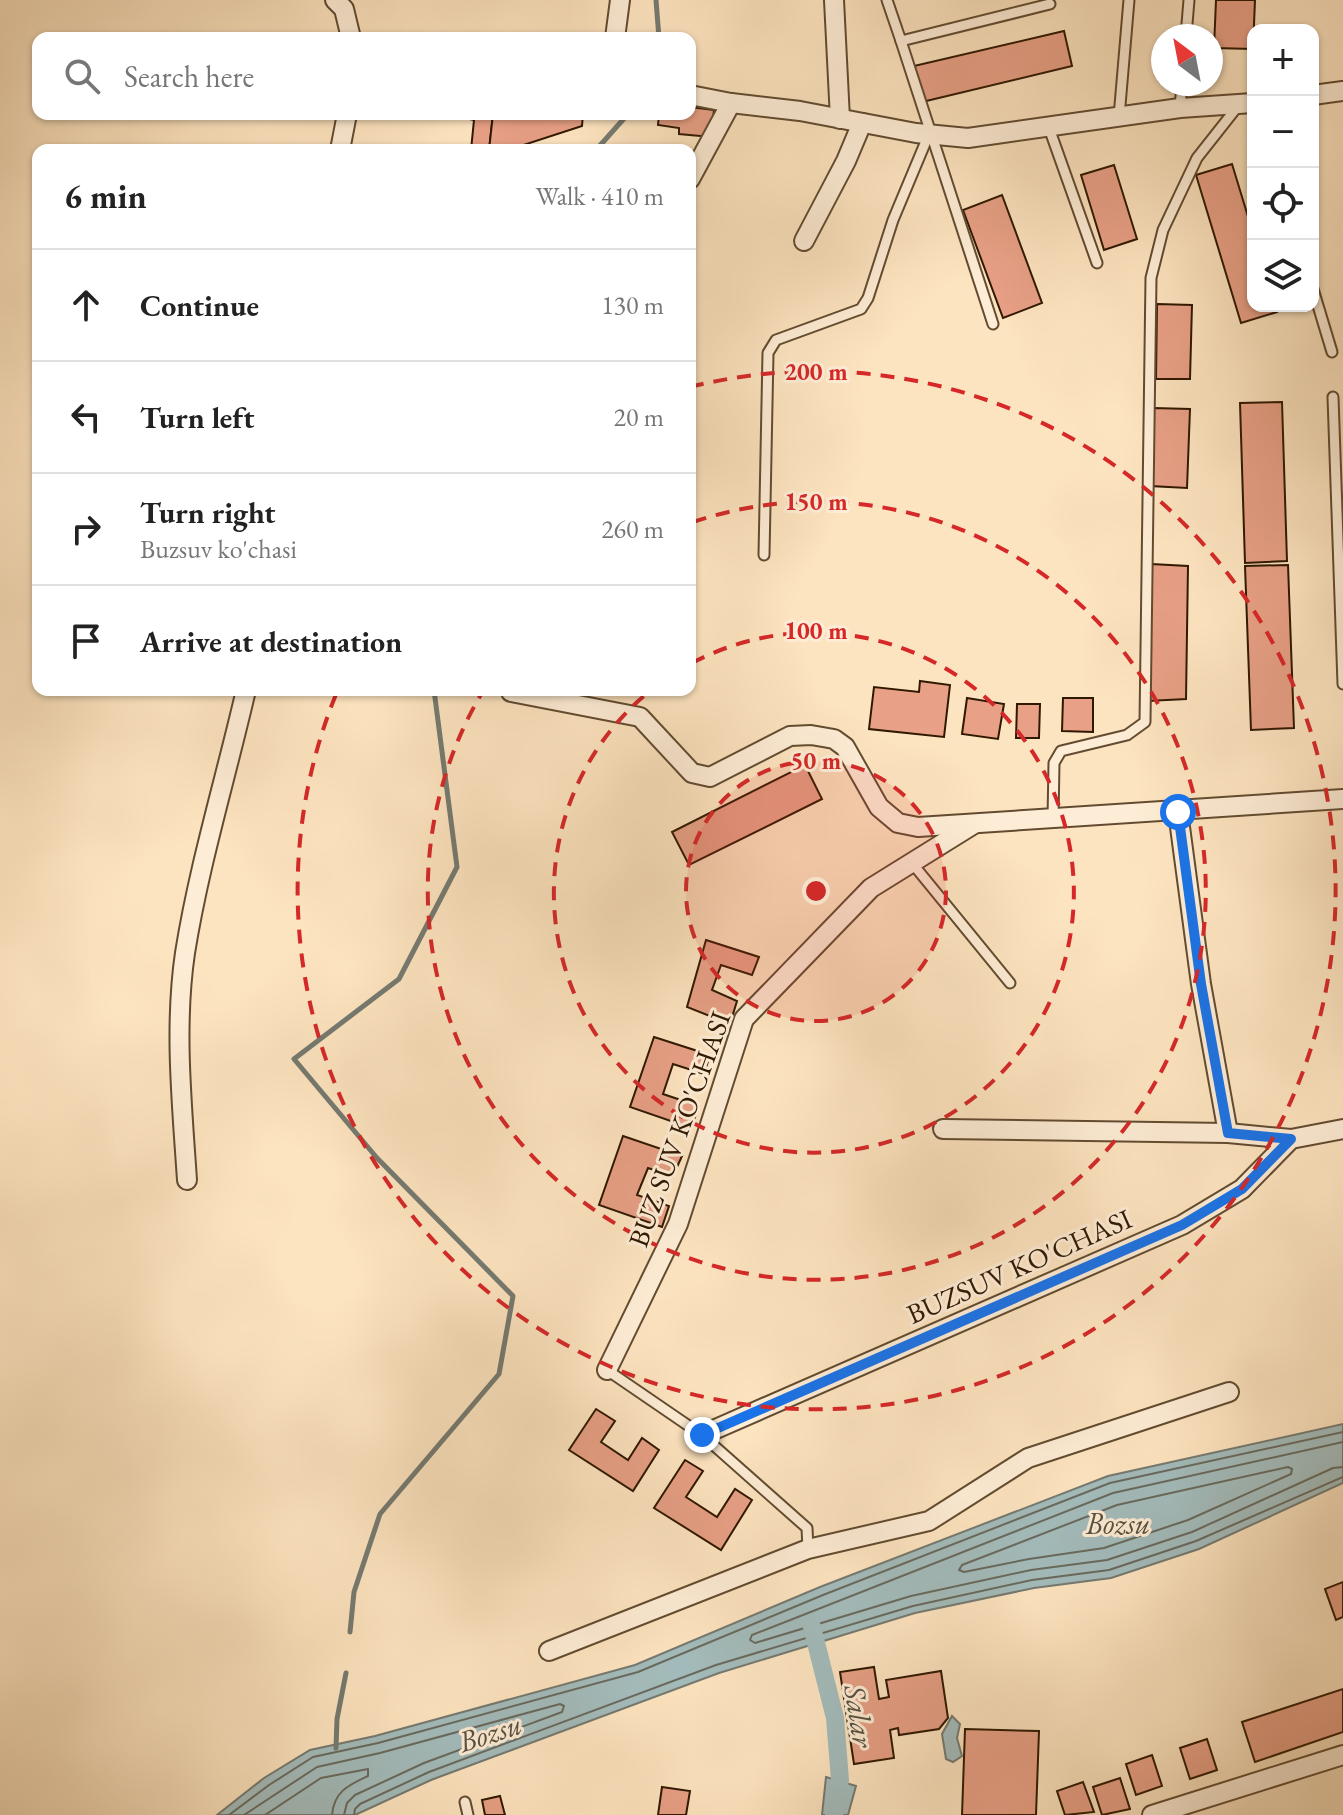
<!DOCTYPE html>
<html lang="en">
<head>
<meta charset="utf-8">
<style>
	:root { --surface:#fff; --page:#f2f2f2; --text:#222; --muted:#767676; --line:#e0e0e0 }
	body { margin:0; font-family:"EB Garamond",serif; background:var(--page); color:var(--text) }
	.controls { position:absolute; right:24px; top:24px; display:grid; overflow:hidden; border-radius:16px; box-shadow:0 2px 6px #0004 }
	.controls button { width:72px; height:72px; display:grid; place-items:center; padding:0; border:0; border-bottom:2px solid var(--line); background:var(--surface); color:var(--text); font:40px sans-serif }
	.compass { position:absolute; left:1151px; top:24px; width:72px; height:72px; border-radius:50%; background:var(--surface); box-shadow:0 2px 6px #0004; rotate:328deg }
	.stop { position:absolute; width:24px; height:24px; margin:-18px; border:6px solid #1a73e8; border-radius:50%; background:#fff }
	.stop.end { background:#1a73e8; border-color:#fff; box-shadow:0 2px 8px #0008 }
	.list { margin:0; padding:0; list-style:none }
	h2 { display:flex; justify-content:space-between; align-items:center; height:104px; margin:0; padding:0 32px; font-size:34px }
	h2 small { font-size:26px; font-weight:400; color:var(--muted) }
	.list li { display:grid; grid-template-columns:52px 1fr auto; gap:24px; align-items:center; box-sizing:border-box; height:112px; padding:0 32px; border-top:2px solid var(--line) }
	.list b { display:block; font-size:30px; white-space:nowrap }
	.list p { margin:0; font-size:26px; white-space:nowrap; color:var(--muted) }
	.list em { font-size:26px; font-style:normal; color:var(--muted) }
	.icon { flex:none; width:44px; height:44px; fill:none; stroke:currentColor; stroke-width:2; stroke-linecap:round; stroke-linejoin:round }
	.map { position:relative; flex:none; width:1343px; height:1815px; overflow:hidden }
	.search { position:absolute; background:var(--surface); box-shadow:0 2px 6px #0004; left:32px; top:32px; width:664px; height:88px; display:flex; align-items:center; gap:20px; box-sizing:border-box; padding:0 28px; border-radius:16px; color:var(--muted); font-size:30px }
	.panel { position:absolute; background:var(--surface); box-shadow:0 2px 6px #0004; left:32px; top:144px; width:664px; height:552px; border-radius:16px }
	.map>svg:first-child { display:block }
</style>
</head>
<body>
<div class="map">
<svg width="1343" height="1815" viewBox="0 0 1343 1815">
	<rect width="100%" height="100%" fill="#fde4c0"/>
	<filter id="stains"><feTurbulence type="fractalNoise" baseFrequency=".0025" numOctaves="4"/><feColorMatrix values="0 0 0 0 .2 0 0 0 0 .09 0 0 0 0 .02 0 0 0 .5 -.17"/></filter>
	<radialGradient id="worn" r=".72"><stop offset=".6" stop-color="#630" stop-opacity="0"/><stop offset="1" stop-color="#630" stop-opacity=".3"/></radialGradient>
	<!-- water -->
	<g fill="#a3bcbc" stroke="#757a71" stroke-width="2">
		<path d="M1343,1424v59l-144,66 -88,29 -77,10 -119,25 -196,60 -288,107 -76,35h-138l47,-37 46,-28 65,-14 260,-71 185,-78 288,-111z"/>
		<path d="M952,1716l8,8 -3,14 5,18 -9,6 -7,-3 -4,-25z"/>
		<path d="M826,1777l30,9 -8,29h-26z"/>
	</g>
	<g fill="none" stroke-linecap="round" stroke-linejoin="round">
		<!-- shore -->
		<g stroke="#696a5e" stroke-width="2">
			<path d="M1343,1442l-230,51 -361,142 -2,5 5,3 156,-47 120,-26 76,-10 85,-28 141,-64 10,-1"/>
			<path d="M1288,1467l4,2 -1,5 -103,46 -84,28 -75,11 -65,13 -5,-2 3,-5 155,-60z"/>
			<path d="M229,1815l40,-30 44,-28 65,-14 260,-71 185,-77 287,-112 233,-51"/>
			<path d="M244,1815l73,-48 63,-14 180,-49 4,2 -2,6 -138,51 -69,32 -8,8 -3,12"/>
			<path d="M265,1815l56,-37 47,-9v7c-19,9 -34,15 -36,39"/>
			<path d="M354,1815l1,-6 5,-5 69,-32 287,-107 197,-59 119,-26 77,-10 87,-29 147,-64"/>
		</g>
		<!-- stream -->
		<g stroke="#757a71" stroke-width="5">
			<path d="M656,0l3,38"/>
			<path d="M596,150l32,-36"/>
			<path d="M350,1632l4,-40 26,-78 119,-140 14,-78 -136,-138 -83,-99 105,-80 58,-112 -23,-177"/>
			<path d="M336,1748l1,-29 9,-46"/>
		</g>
		<!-- canal -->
		<path stroke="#a3bcbc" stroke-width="18" d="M812,1627l23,91 5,62 -6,35"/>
	</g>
	<!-- building -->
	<g fill="#e8a086" stroke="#2f1800" stroke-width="2">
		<path d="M1216,0h39l-2,49 -39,-1z"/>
		<path d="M1064,31l8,35 -150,36 -8,-36z"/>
		<path d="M690,107l24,3 -3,27 -32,-3v-6l-21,-3 1,-11h31z"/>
		<path d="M465,114h28l-4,36h-18l3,-30 -9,-2z"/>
		<path d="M493,114h90l-1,12 -74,24h-19z"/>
		<path d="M1232,164l21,69v73h22l2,6 -36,11 -45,-148z"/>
		<path d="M1114,165l23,74 -33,11 -23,-75z"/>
		<path d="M1002,195l40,108 -39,15 -40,-108z"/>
		<path d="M1157,304l35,1 -2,74h-34z"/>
		<path d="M1282,402l5,159 -42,2 -5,-160z"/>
		<path d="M1153,408l37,1 -3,79 -37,-2z"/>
		<path d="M1151,564l37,2 -2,133 -38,2z"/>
		<path d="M1288,565l6,163 -43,2 -6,-164z"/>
		<path d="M920,681l30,4 -6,52 -75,-8 5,-42 45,5z"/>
		<path d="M967,698l37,6 -6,35 -36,-5z"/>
		<path d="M1063,698h30v34l-31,-1z"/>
		<path d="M1017,704h23l-1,34h-23z"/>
		<path d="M805,765l17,34 -133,66 -17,-33z"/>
		<path d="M706,940l53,17 -7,18 -31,-10 -9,25 25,11 -7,23 -43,-17z"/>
		<path d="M654,1037l56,18 -6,19 -31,-10 -10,30 36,12 -8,22 -61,-21z"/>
		<path d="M623,1136l59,20 -9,20 -25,-8 -11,27 32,11 -7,21 -63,-22z"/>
		<path d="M596,1409l19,12 -14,21 27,18 14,-22 17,12 -26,41 -64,-41z"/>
		<path d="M685,1460l18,11 -17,26 31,20 18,-28 17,11 -31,50 -67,-42z"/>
		<path d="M1343,1582v35l-7,3 -11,-31z"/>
		<path d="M874,1667l5,32 10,-2 -3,-17 55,-9 7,47 -9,11 -40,6 -1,-7 -8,2 4,28 -40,6 -14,-92z"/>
		<path d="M1343,1689v43l-88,30 -13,-40z"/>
		<path d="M965,1729l74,2 -3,84h-74z"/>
		<path d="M1207,1739l10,31 -27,9 -10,-31z"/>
		<path d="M1152,1755l10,31 -26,9 -10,-31z"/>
		<path d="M1120,1778l10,31 -28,6 -9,-28z"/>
		<path d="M1083,1782l11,30 -29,3 -8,-24z"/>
		<path d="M662,1787l28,4 -4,24h-28z"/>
		<path d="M500,1796l5,19h-20l-3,-15z"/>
	</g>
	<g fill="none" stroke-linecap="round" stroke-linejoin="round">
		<defs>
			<g id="service">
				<path d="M887,0l14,41"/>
				<path d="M1186,36l3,-36"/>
				<path d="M1180,108l2,-24"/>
				<path d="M1119,117l10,-117"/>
				<path d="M1049,128l48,135"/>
				<path d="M1313,289l19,63"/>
				<path d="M993,324l-92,-283 149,-37"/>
				<path d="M1333,397l10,287"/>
				<path d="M764,555l4,-202 8,-13 85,-31 7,-11 25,-78 36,-86"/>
				<path d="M1053,819l1,-56 7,-12 66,-16 18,-13 6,-444 12,-48 34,-72 41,-52"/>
				<path d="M912,863l98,120"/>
				<path d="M607,1370l95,65 105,93 1,21"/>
				<path d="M465,1802l3,13"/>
			</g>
			<g id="minor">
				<path d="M335,0l9,9 7,29"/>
				<path d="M834,0l6,119"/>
				<path d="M615,38l5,-38"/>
				<path d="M690,95l41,8 69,8 116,22 52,5 212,-30 73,-5"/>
				<path d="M1313,95l30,-4"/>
				<path d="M340,150l7,-36"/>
				<path d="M690,179l41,-76"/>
				<path d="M804,241l42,-80 16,-38"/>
				<path d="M511,692l129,25 52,56 18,4 80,-41 21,-1 23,4 11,8 34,60 19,16 20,4 425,-28"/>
				<path d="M1178,812l23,172 27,149"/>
				<path d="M943,1129l285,4 63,6"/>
				<path d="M187,1180c-5,-75 -13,-153 -2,-227 14,-88 41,-176 61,-263"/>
				<path d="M607,1370l71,-146 66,-205 127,-131 103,-64"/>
				<path d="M702,1435l480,-210 60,-36 49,-50 52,-10"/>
				<path d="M549,1651l259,-102 121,-28 99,-63 201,-66"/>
				<path d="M1152,1815l191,-60"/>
			</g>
		</defs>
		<!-- service casing -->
		<use href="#service" stroke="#624b30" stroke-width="13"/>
		<!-- minor casing -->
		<use href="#minor" stroke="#624b30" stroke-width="22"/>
		<!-- service -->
		<use href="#service" stroke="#feedd6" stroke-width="9"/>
		<!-- minor -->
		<use href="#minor" stroke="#feedd6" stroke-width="18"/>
	</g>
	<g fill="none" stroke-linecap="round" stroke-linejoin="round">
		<!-- route -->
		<path stroke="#1a73e8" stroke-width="10" d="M702,1435l480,-210 60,-36 49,-50 -63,-6 -27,-149 -23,-172"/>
	</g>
	<!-- distance rings -->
	<circle cx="816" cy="891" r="130" fill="#d62828" fill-opacity=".12"/>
	<g fill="none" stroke="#d62828" stroke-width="4" stroke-dasharray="14 10">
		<circle cx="816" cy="891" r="130"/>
		<path d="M692 663A260 260 0 1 1 651 690"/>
		<path d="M693 522A389 389 0 1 1 483 691"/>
		<path d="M690 387A519 519 0 1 1 337 692"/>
	</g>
	<g text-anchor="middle" stroke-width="6" stroke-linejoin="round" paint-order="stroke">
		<!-- street labels -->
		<g font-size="28" fill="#2f1800" stroke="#feedd6">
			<text transform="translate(679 1129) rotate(-70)" y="10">BUZ SUV KO'CHASI</text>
			<text transform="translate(1019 1266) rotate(-24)" y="10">BUZSUV KO'CHASI</text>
		</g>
		<!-- water labels -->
		<g font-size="30" font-style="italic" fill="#585142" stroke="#feedd6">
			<text x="1118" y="1534">Bozsu</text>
			<text transform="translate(859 1716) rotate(81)" y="10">Salar</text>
			<text transform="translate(490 1733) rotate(-18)" y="10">Bozsu</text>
		</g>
	</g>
	<circle cx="816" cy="891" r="12" fill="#d62828" stroke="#feedd6" stroke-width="4"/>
	<g font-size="24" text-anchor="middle" font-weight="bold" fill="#d62828" stroke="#feedd6" stroke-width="6" stroke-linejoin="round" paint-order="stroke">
		<text x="816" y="380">200 m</text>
		<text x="816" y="510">150 m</text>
		<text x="816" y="639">100 m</text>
		<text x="816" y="769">50 m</text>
	</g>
	<rect width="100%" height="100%" filter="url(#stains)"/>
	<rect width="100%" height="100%" fill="url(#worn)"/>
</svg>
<div class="controls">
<button>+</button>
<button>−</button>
<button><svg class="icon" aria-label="locate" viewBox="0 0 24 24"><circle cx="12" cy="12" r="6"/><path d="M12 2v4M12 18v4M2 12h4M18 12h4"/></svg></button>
<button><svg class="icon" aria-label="layers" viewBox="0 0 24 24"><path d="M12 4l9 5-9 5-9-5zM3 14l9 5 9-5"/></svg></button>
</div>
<svg class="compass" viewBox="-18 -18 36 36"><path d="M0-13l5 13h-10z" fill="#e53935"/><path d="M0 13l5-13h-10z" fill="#767676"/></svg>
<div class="stop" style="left:1178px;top:812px"></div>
<div class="stop end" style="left:702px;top:1435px"></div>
<div class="search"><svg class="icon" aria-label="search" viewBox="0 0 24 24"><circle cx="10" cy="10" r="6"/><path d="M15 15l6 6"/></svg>Search here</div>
<section class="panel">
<h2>6 min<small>Walk · 410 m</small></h2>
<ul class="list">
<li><svg class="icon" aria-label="ahead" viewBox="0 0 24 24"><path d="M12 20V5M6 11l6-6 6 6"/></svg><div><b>Continue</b></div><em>130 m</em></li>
<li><svg class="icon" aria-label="left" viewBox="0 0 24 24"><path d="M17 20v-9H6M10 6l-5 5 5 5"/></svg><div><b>Turn left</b></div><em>20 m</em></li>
<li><svg class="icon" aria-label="right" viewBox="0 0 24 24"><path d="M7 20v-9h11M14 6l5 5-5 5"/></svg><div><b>Turn right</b><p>Buzsuv ko'chasi</p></div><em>260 m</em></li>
<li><svg class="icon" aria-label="arrive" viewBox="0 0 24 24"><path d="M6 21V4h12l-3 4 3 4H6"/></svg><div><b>Arrive at destination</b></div></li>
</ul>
</section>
</div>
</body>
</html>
